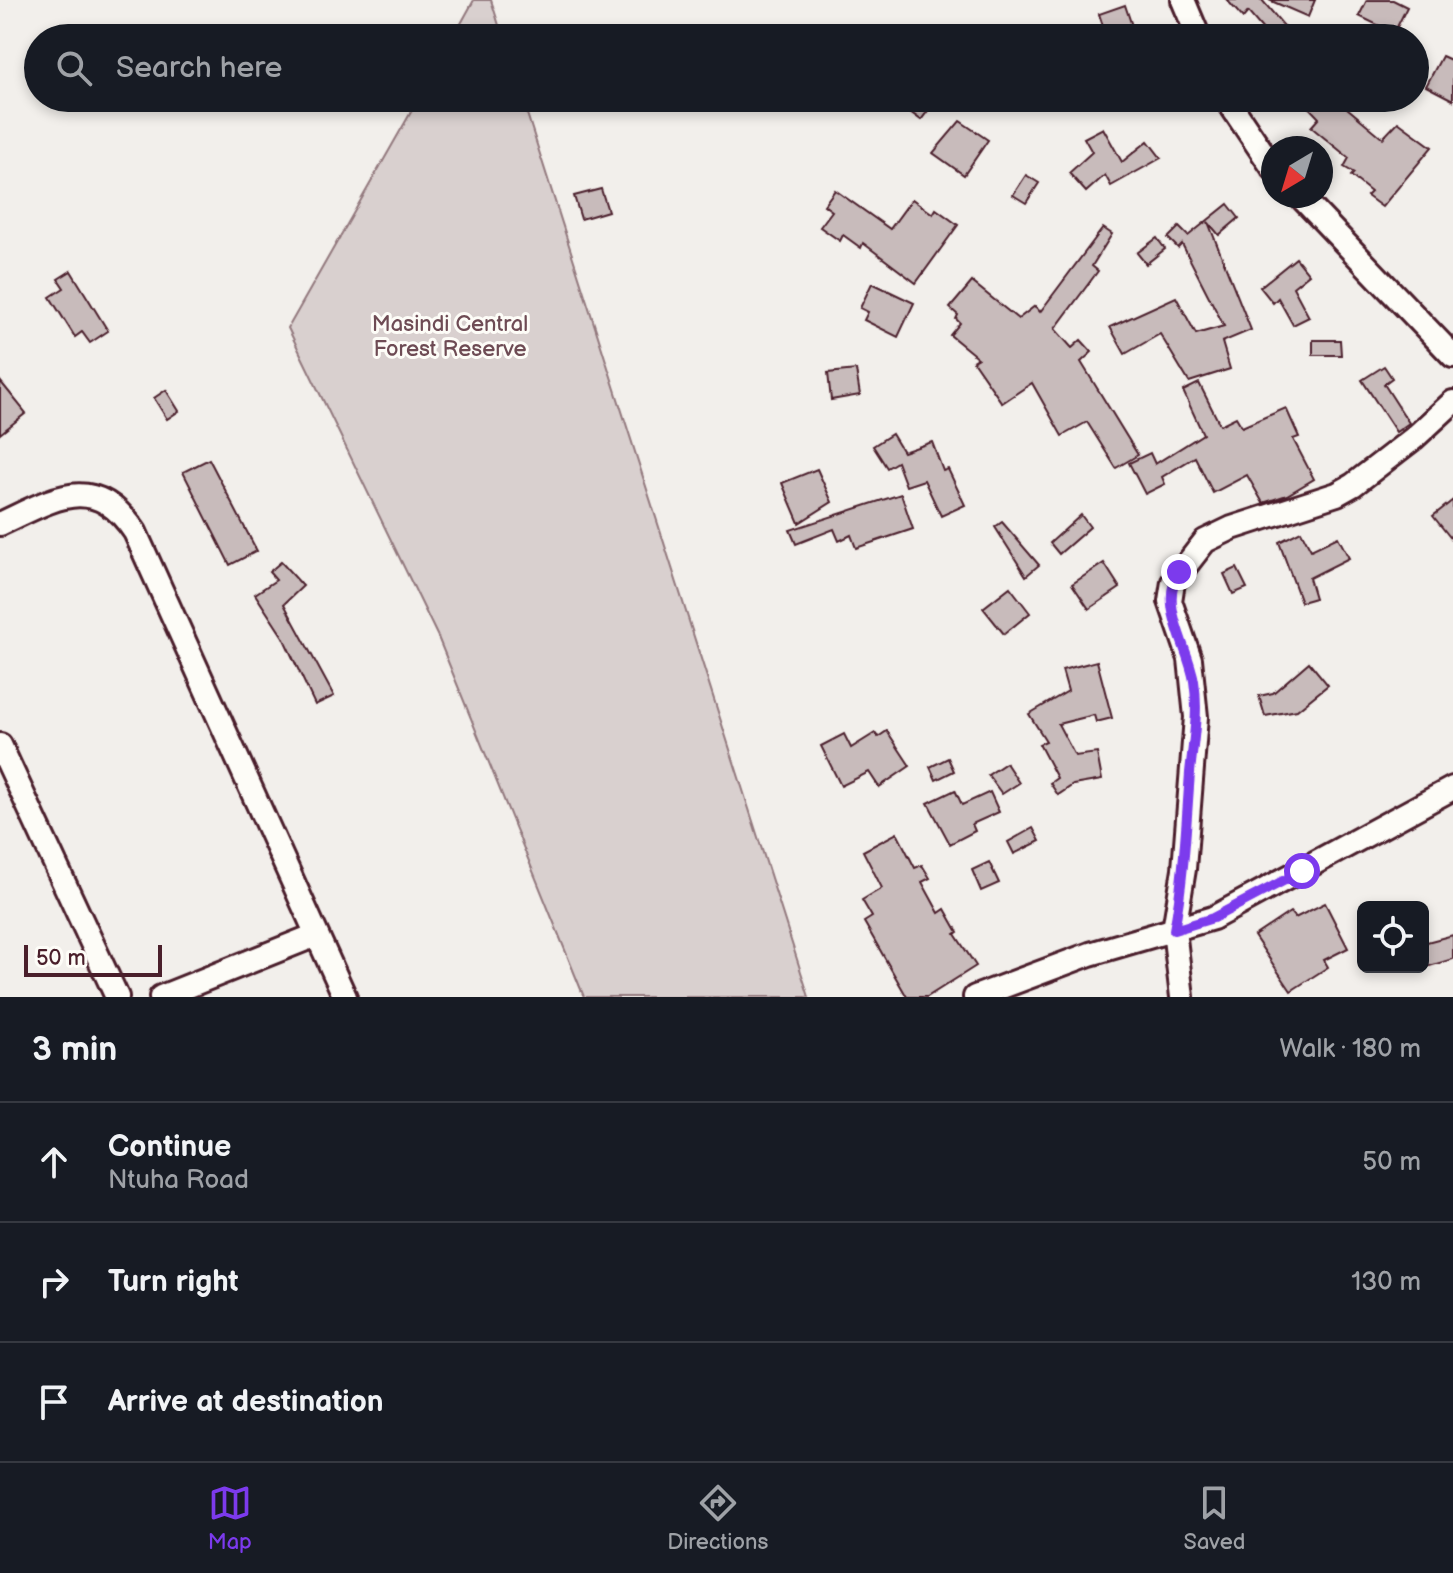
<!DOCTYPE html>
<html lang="en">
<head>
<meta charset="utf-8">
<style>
	:root { --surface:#171b24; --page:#20242c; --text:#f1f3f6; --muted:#9ea1a6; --line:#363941; --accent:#7c3aed }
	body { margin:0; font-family:"Balsamiq Sans",sans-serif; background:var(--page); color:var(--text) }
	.controls { position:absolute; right:24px; bottom:24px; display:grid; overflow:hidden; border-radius:12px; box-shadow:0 4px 12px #0003 }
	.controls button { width:72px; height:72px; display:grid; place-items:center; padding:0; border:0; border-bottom:2px solid var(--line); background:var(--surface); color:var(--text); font:40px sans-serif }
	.compass { position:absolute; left:1261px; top:136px; width:72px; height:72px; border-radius:50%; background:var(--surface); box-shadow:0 4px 12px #0003; rotate:218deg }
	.scale { position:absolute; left:24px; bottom:20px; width:138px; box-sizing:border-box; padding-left:8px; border:4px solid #4a1f2b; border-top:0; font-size:22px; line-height:28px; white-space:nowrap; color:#4a1f2b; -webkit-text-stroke:6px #fdfcf7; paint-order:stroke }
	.stop { position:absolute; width:24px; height:24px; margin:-18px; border:6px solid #7c3aed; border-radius:50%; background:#fff }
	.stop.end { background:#7c3aed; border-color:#fff; box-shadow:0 2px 8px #0008 }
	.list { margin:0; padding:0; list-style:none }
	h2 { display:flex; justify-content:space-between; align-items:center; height:104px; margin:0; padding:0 32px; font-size:34px }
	h2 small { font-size:26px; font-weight:400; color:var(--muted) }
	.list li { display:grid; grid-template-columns:52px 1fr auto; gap:24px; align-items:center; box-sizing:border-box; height:120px; padding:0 32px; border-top:2px solid var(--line) }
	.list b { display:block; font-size:30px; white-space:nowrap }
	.list p { margin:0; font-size:26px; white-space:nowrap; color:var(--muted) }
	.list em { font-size:26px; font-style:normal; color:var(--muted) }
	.icon { flex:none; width:44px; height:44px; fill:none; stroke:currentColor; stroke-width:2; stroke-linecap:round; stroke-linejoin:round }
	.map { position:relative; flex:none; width:1453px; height:997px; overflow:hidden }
	.search { position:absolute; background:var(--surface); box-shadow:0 4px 12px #0003; left:24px; right:24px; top:24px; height:88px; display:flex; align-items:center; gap:20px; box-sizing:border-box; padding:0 28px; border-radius:44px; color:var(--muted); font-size:30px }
	.sheet { height:464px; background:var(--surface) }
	nav { display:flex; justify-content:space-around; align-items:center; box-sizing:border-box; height:112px; border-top:2px solid var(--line); background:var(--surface); font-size:22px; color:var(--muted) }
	nav a { display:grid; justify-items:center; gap:4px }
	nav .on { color:var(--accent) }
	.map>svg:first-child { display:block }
</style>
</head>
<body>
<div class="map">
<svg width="1453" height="997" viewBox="0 0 1453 997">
	<rect width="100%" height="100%" fill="#f2efeb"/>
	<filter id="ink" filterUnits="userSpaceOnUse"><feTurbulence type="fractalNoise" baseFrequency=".0125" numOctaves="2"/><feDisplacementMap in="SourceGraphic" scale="16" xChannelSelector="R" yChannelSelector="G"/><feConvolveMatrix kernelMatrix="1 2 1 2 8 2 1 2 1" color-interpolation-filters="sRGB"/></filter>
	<g filter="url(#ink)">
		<!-- green -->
		<g fill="#d9d0cf" stroke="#92787d" stroke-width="2">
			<path d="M474,0h17l12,38h-50z"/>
			<path d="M419,98h103l287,899h-225l-146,-360 -150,-309z"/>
		</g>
		<!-- building -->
		<g fill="#c8bbbb" stroke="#4a1f2b" stroke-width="2">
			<path d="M1227,0h35l32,38h-24l-22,-26 -5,6z"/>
			<path d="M1269,0h46l-7,17z"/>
			<path d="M1367,0h26l14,7 -13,26 -35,-17z"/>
			<path d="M1125,5l11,33h-29l-8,-24z"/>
			<path d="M1442,56l11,5v39l-27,-14z"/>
			<path d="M891,98h33l9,6 -12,16z"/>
			<path d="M1300,98h35l48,40 15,-16 34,25 -50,60 -15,-11 4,-4 -20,-16 3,-3 -10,-6 5,-9 -38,-31 8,-9z"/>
			<path d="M960,121l28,19 -24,35 -31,-22z"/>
			<path d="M1103,128l19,34 26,-21 13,17 -50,28 -6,-11 -19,17 -17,-19 23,-21 -8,-14z"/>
			<path d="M1026,175l13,8 -13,20 -13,-8z"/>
			<path d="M601,189l7,22 -27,8 -7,-23z"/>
			<path d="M835,190l55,39 22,-30 21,15 3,-5 22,16 -42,58 -53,-40 -2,5 -18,-13 -3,6 -20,-14 12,-16 -8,-6z"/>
			<path d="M1228,204l11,14 -20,17 -11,-13 43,108 -29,12 8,27 -41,13 -29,-48 -35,20 -15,-27 66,-30 20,37 28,-8 -42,-82 -4,4 -10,-10 11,-11 9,9z"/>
			<path d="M1103,228l9,6 -20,32 6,5 -43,58 17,19 9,-8 11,12 -11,10 57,93 -22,13 -29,-46 -25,14 -30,-53 -30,20 -29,-42 5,-3 -28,-23 10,-12 -4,-4 2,-4 -8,-7 22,-26 46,37 17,-13 5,6z"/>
			<path d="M1157,238l8,11 -19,15 -9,-11z"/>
			<path d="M1296,258l13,16 -16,13 16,30 -16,8 -15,-27 -5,5 -13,-16z"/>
			<path d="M71,271l37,60 -18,12 -8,-11 -7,5 -25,-40 14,-9 -6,-9z"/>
			<path d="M872,283l42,20 -16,34 -34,-17 4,-8 -8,-4z"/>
			<path d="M1313,340h27l1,15h-28z"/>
			<path d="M1384,366l8,12 -8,6 25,39 -13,9 -34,-52z"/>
			<path d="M856,370l4,25 -29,5 -3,-27z"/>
			<path d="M0,381l26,32 -26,21z"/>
			<path d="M1199,383l21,42 16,-8 6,10 44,-19 13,29 -6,2 21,40 -27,16 -24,8 -16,-28 -34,18 -18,-36 -33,20 3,7 -20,10 -16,-31 21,-10 5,11 48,-30 -20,-43z"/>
			<path d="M166,390l13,21 -12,8 -13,-21z"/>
			<path d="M892,434l11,18 29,-10 11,29 5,-2 17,36 -24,11 -17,-36 -18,6 -9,-24 -10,6 -14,-22z"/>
			<path d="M209,459l48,92 -27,14 -47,-93z"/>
			<path d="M817,469l15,33 -33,21 -17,-40z"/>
			<path d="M901,494l12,35 -57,19 -5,-13 -12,6 -5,-12 -38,15 -6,-14z"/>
			<path d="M1453,500v41l-20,-25z"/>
			<path d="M1081,515l9,12 -31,27 -9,-11z"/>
			<path d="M1002,522l37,43 -13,11 -31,-49z"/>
			<path d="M1301,531l10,19 27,-13 11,21 -40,20 6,20 -14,4 -22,-60z"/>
			<path d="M281,562l22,24 -19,18 50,92 -19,9 -32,-68 -28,-43 21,-14 -7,-8z"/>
			<path d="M1104,563l16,25 -31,21 -17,-25z"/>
			<path d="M1237,568l10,20 -14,6 -9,-20z"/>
			<path d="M1010,587l20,26 -26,21 -21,-26z"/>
			<path d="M1097,661l15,57 -16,4 -2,-7 -36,9 17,32 22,-3 5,27 -29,5 -15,10 -8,-12 7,-5 -18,-34 7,-3 -17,-27 39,-23 -6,-21z"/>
			<path d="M1309,662l19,23 -31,25 -32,6 -6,-20 14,-3z"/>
			<path d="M887,731l23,35 -31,21 -10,-15 -28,14 -20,-40 23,-12 7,14 24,-15 3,4z"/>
			<path d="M948,758l6,13 -18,9 -6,-13z"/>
			<path d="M1006,763l13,20 -17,11 -14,-19z"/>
			<path d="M955,790l7,15 28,-13 9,20 -27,12 3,7 -25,13 -22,-41z"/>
			<path d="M1033,828l7,13 -26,13 -6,-12z"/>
			<path d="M897,833l18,35 7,-3 8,13 -8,4 17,31 6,-4 13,23 -3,2 21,32 -49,31h-20l-43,-75 8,-5 -10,-17 20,-12 -19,-37z"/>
			<path d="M989,862l10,21 -18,8 -9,-21z"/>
			<path d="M1325,903l23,45 -24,12 4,7 -37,24 -37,-55 36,-24 5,6z"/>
			<path d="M1453,935v24l-30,9v-25z"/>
		</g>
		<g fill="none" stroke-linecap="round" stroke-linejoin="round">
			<defs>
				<g id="minor">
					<path d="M1183,0l16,38"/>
					<path d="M1226,98l47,70"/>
					<path d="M1300,196l153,160"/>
					<path d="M0,524c54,-25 94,-53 135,8l210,465"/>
					<path d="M0,745l117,252"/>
					<path d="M161,997l155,-62"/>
					<path d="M975,997l115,-43 123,-36 240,-130"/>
					<path d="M1182,997l-8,-67 10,-61 12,-152 -6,-58 -20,-58 3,-19 32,-41 27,-13 105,-34 16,-9 61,-47 39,-36"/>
				</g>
			</defs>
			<!-- minor casing -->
			<use href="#minor" stroke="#4a1f2b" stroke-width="28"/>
			<!-- minor -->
			<use href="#minor" stroke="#fdfcf7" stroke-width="22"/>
		</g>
	</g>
	<g fill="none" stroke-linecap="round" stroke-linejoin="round" filter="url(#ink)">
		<!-- route -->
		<path stroke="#7c3aed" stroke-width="10" d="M1179,572c-21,33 9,73 15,109 5,31 -1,61 -4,92 -4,53 -6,105 -16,157l39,-12 89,-47"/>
	</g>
	<g text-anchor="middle" stroke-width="6" stroke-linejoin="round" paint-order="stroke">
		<!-- park labels -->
		<g font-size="22" fill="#6e4b54" stroke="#fdfcf7">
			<text x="450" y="331">Masindi Central<tspan x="450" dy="25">Forest Reserve</tspan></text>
		</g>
	</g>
</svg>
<div class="controls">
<button><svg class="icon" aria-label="locate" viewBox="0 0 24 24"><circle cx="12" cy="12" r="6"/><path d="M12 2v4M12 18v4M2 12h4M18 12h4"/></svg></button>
</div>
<svg class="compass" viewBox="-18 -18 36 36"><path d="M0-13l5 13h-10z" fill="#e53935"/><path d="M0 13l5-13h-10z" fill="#9ea1a6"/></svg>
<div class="scale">50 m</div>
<div class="stop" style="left:1302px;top:871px"></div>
<div class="stop end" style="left:1179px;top:572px"></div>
<div class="search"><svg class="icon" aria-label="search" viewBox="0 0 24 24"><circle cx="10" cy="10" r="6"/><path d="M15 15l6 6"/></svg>Search here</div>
</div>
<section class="sheet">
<h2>3 min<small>Walk · 180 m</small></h2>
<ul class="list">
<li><svg class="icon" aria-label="ahead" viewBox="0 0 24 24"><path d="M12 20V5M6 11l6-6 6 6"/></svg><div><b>Continue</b><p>Ntuha Road</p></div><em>50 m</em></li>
<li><svg class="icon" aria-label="right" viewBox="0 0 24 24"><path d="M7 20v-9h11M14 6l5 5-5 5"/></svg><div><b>Turn right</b></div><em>130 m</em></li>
<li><svg class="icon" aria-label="arrive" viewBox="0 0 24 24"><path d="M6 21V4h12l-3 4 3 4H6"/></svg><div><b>Arrive at destination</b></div></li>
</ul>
</section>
<nav>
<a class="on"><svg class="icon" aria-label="map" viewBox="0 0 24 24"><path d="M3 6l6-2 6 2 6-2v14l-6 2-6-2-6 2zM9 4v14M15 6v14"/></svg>Map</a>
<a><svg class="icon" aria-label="directions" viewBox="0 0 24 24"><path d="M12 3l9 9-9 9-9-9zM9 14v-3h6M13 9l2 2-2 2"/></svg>Directions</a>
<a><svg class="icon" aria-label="saved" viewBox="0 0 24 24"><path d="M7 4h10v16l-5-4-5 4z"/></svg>Saved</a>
</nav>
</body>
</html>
